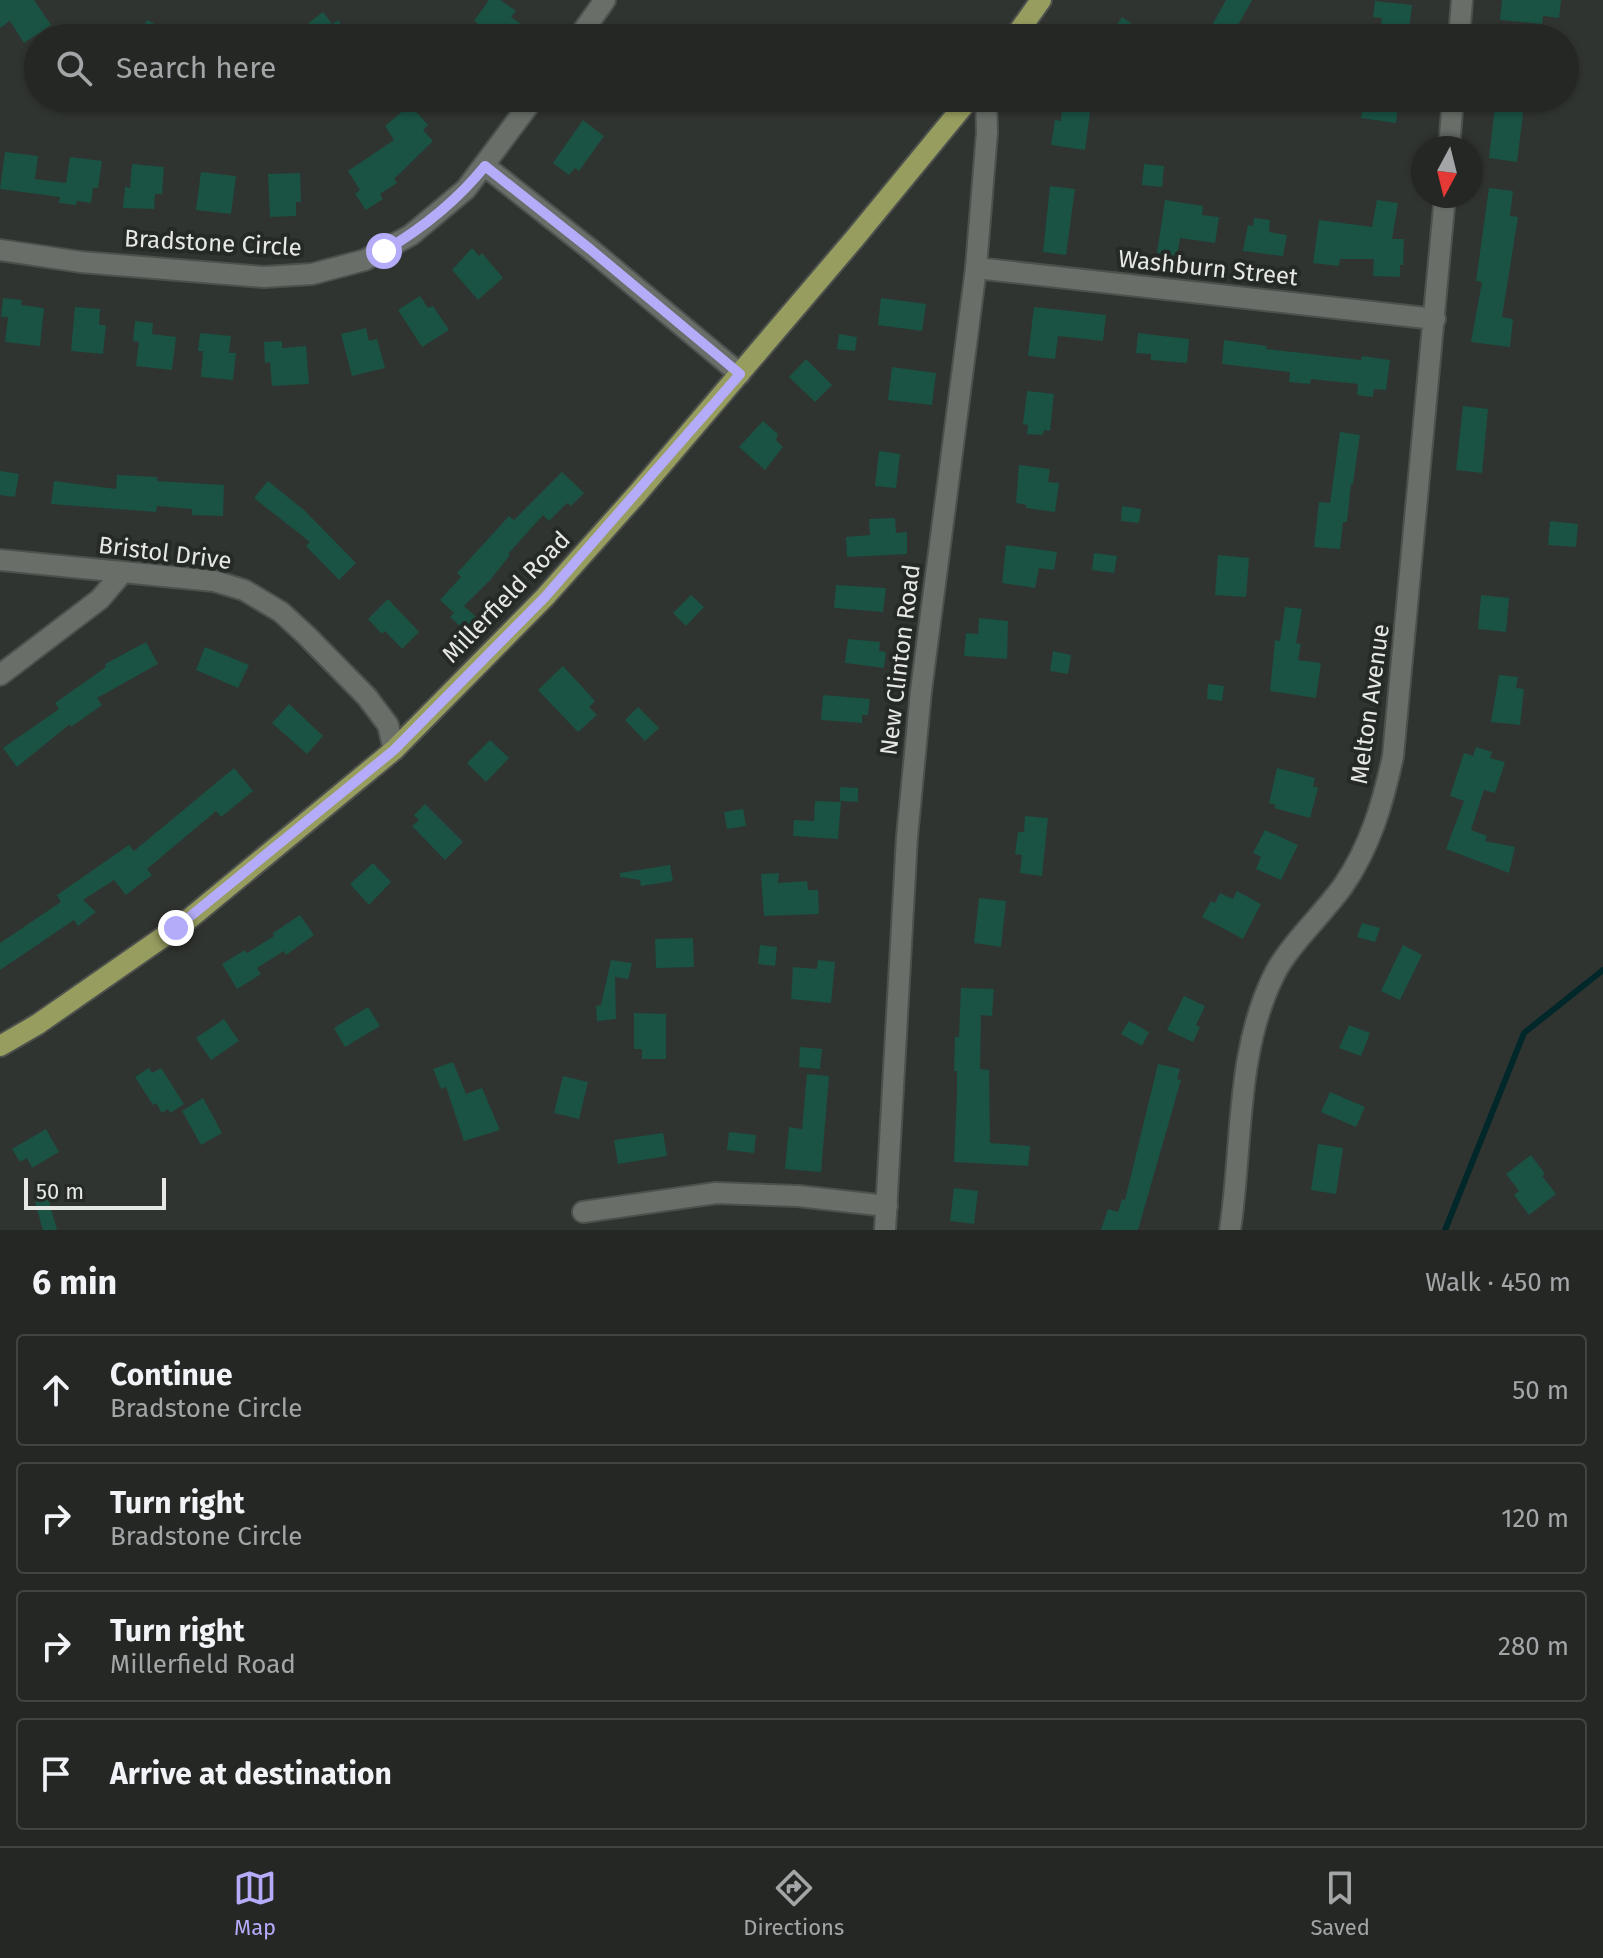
<!DOCTYPE html>
<html lang="en">
<head>
<meta charset="utf-8">
<style>
	:root { --surface:#242724; --page:#303331; --text:#f1f3f6; --muted:#a3a5a6; --line:#414441; --accent:#b4acf9 }
	body { margin:0; font-family:"Fira Sans",sans-serif; background:var(--page); color:var(--text) }
	.compass { position:absolute; left:1411px; top:136px; width:72px; height:72px; border-radius:50%; background:var(--surface); box-shadow:0 2px 6px #0004; rotate:187deg }
	.scale { position:absolute; left:24px; bottom:20px; width:142px; box-sizing:border-box; padding-left:8px; border:4px solid #e5e8e5; border-top:0; font-size:22px; line-height:28px; white-space:nowrap; color:#e5e8e5; -webkit-text-stroke:6px #262a26; paint-order:stroke }
	.stop { position:absolute; width:24px; height:24px; margin:-18px; border:6px solid #b4acf9; border-radius:50%; background:#fff }
	.stop.end { background:#b4acf9; border-color:#fff; box-shadow:0 2px 8px #0008 }
	.list { margin:0; padding:0; list-style:none }
	h2 { display:flex; justify-content:space-between; align-items:center; height:104px; margin:0; padding:0 32px; font-size:34px }
	h2 small { font-size:26px; font-weight:400; color:var(--muted) }
	.list li { display:grid; grid-template-columns:52px 1fr auto; gap:24px; align-items:center; box-sizing:border-box; height:112px; margin:0 16px 16px; padding:0 16px; border:2px solid var(--line); border-radius:8px }
	.list b { display:block; font-size:30px; white-space:nowrap }
	.list p { margin:0; font-size:26px; white-space:nowrap; color:var(--muted) }
	.list em { font-size:26px; font-style:normal; color:var(--muted) }
	.icon { flex:none; width:44px; height:44px; fill:none; stroke:currentColor; stroke-width:2; stroke-linecap:round; stroke-linejoin:round }
	.map { position:relative; flex:none; width:1603px; height:1230px; overflow:hidden }
	.search { position:absolute; background:var(--surface); box-shadow:0 2px 6px #0004; left:24px; right:24px; top:24px; height:88px; display:flex; align-items:center; gap:20px; box-sizing:border-box; padding:0 28px; border-radius:44px; color:var(--muted); font-size:30px }
	.sheet { height:616px; background:var(--surface) }
	nav { display:flex; justify-content:space-around; align-items:center; box-sizing:border-box; height:112px; border-top:2px solid var(--line); background:var(--surface); font-size:22px; color:var(--muted) }
	nav a { display:grid; justify-items:center; gap:4px }
	nav .on { color:var(--accent) }
	.map>svg:first-child { display:block }
</style>
</head>
<body>
<div class="map">
<svg width="1603" height="1230" viewBox="0 0 1603 1230">
	<rect width="100%" height="100%" fill="#303430"/>
	<g fill="none" stroke-linecap="round" stroke-linejoin="round">
		<!-- stream -->
		<path stroke="#00272a" stroke-width="6" d="M1445,1230l79,-197 79,-63"/>
	</g>
	<!-- building -->
	<g fill="#1a5243">
		<path d="M0,0h34l17,25 -27,18 -14,-22 -10,7z"/>
		<path d="M489,0h11l16,11 -5,6 13,9 -8,12h-18l-24,-17z"/>
		<path d="M1226,0h26l-21,38 -20,-11z"/>
		<path d="M1502,0h59l-2,18 -16,-2 -1,8 -42,-4z"/>
		<path d="M1375,1l37,4 -4,33h-29l3,-20 -9,-1z"/>
		<path d="M323,12l9,12 6,-4 13,18h-62z"/>
		<path d="M1122,17l31,21h-45z"/>
		<path d="M147,20l36,18h-45z"/>
		<path d="M1364,98h35l-3,25 -35,-5z"/>
		<path d="M1496,98h29l-8,64 -28,-4z"/>
		<path d="M410,105l18,20 -5,5 10,11 -39,38 3,4 -17,11 3,5 -17,11 -11,-16 5,-4 -12,-19 46,-31 -9,-14z"/>
		<path d="M1062,109l28,3 -5,38 -34,-5 4,-25 6,1z"/>
		<path d="M583,120l21,16 -25,35 -4,-3 -6,7 -16,-12z"/>
		<path d="M5,152l33,4 -3,23 31,4 4,-26 32,4 -4,27h-5l-2,15 -14,-2 -1,4 -17,-2 1,-6 -60,-8z"/>
		<path d="M132,164l32,3 -2,27h-7l-1,15 -31,-1 2,-21 5,1z"/>
		<path d="M1144,164l20,2 -2,21 -20,-2z"/>
		<path d="M201,172l35,4 -5,38 -35,-4z"/>
		<path d="M300,173l1,29h-5v14l-26,1 -2,-43z"/>
		<path d="M1050,186l25,3 -9,66 -23,-3z"/>
		<path d="M1489,188l24,3 -3,25 8,1 -16,100 11,2 -3,28 -39,-5 11,-60 -6,-1z"/>
		<path d="M1165,200l38,6 -1,9 17,2 -4,26 -35,-5 -3,18 -20,-3z"/>
		<path d="M1377,200l21,3 -6,36h12l-1,26h-3v12l-27,-1 1,-17h-34l-1,7 -26,-3 6,-43 53,7z"/>
		<path d="M1254,218l16,2 -1,12 18,3 -4,21 -40,-5 5,-26 5,1z"/>
		<path d="M472,248l7,8 3,-3 21,25 -25,22 -26,-30z"/>
		<path d="M420,296l8,12 5,-2 16,24 -27,17 -24,-37z"/>
		<path d="M3,298l19,2 -1,5 23,3 -4,38 -35,-4 3,-25h-7z"/>
		<path d="M881,298l45,6 -4,27 -44,-6z"/>
		<path d="M75,307l25,2 -1,16h7l-3,29 -32,-3z"/>
		<path d="M1034,307l72,8 -3,26 -45,-5 -3,23 -27,-3z"/>
		<path d="M135,321l18,2 -1,11 24,3 -4,33 -36,-4 3,-24 -6,-1z"/>
		<path d="M366,328l3,13 8,-2 8,29 -33,8 -11,-42z"/>
		<path d="M200,333l31,3 -2,17h7l-3,27 -32,-3 2,-26h-5z"/>
		<path d="M1138,333l51,6 -2,24 -36,-3v-6l-15,-1z"/>
		<path d="M839,334l18,3 -2,14 -18,-2z"/>
		<path d="M1224,340l43,6 -1,3 27,3 68,8 1,-4 28,4 -4,30 -12,-1 -1,8 -16,-2 1,-11 -47,-5 -1,5 -21,-2 1,-10 -68,-8z"/>
		<path d="M282,341v7l24,-2 3,38 -37,2 -2,-24 -5,1 -1,-21z"/>
		<path d="M806,359l26,26 -17,17 -26,-25z"/>
		<path d="M892,367l44,6 -4,32 -44,-5z"/>
		<path d="M1027,391l27,3 -4,37 -6,-1 -1,5 -16,-1 1,-9 -5,-1z"/>
		<path d="M1463,406l25,3 -6,64 -26,-3z"/>
		<path d="M763,421l15,13 -2,6 7,7 -18,23 -26,-23z"/>
		<path d="M1340,432l20,3 -7,49h-2l-4,38h-4l-3,27 -26,-2 5,-45 11,1z"/>
		<path d="M879,451l21,3 -4,34 -21,-2z"/>
		<path d="M1019,465l31,4 -2,13 11,1 -4,29 -29,-4v-3l-10,-2z"/>
		<path d="M0,471l19,3 -4,23 -15,-2z"/>
		<path d="M562,472l22,21 -13,13 -4,-3 -18,18 -6,-6 -35,39 2,1 -19,24 -27,27 12,11 -12,13 -14,-13 4,-4 -14,-13 21,-23 -4,-4 52,-57 5,4z"/>
		<path d="M117,475l40,2v4l67,4 -1,31 -31,-1v-6l-35,-3 -1,6 -105,-8 3,-23 62,8z"/>
		<path d="M268,481l37,30 51,52 -17,17 -33,-34 4,-4 -56,-44z"/>
		<path d="M1122,506l19,3 -2,14 -18,-2z"/>
		<path d="M895,518l1,15 11,-1v22l-60,3 -1,-20 24,-2 -1,-16z"/>
		<path d="M1550,521l28,3 -2,23 -28,-2z"/>
		<path d="M1006,545l51,7 -3,18 -15,-2 -4,20 -33,-5z"/>
		<path d="M1094,553l23,3 -3,17 -22,-3z"/>
		<path d="M1218,555l31,3 -3,39 -31,-2z"/>
		<path d="M836,585l50,3 -3,24 -49,-4z"/>
		<path d="M691,595l13,12 -18,19 -13,-13z"/>
		<path d="M1481,595l28,3 -3,34 -28,-3z"/>
		<path d="M388,599l31,33 -17,17 -17,-18 -3,3 -14,-15z"/>
		<path d="M1285,607l17,2 -6,34 5,1 -3,16 23,3 -5,35 -46,-7 5,-51 5,1z"/>
		<path d="M979,618l29,3 -1,38 -43,-3 2,-23 12,1z"/>
		<path d="M848,639l32,3 -1,9 7,1 -2,16 -39,-5z"/>
		<path d="M146,642l12,22 -61,34 5,7 -31,22 -1,-3 -53,43 -14,-19 56,-39 -4,-6 51,-36 -1,-3z"/>
		<path d="M205,647l44,18 -11,23 -42,-18z"/>
		<path d="M1053,651l18,4 -3,19 -18,-3z"/>
		<path d="M563,666l32,35 -6,6 8,8 -19,17 -40,-42z"/>
		<path d="M1499,675l19,2 -2,11 8,1 -4,36 -29,-3z"/>
		<path d="M1208,684l16,2 -2,15 -15,-2z"/>
		<path d="M823,695l47,4 -2,16h-6v8l-41,-3z"/>
		<path d="M289,704l34,32 -16,18 -35,-31z"/>
		<path d="M638,707l21,21 -14,13 -20,-21z"/>
		<path d="M490,740l19,18 -23,24 -19,-19z"/>
		<path d="M1476,747l16,5 -2,6 15,4 -10,31 -11,-3 -13,40 16,6 -2,5 30,6 -6,26 -63,-24 18,-48 -14,-5 14,-43 9,3z"/>
		<path d="M234,768l19,23 -32,26 -5,-6 -69,58 5,6 -26,20 -12,-15 -31,20 13,12 -18,14 -4,-6 -74,50v-27l61,-41 -4,-7 72,-50 5,6z"/>
		<path d="M1277,768l38,10 -2,8 5,2 -8,30 -36,-10 2,-3 -7,-2z"/>
		<path d="M840,787l18,1v14l-18,-1z"/>
		<path d="M815,801l26,1 -3,37 -45,-3 1,-16 20,1z"/>
		<path d="M425,804l38,38 -18,18 -33,-34 7,-6 -5,-5z"/>
		<path d="M743,809l3,17 -19,3 -3,-17z"/>
		<path d="M1025,816l23,2 -6,58 -22,-3 2,-18 -7,-1 3,-22h6z"/>
		<path d="M1265,830l33,15 -17,35 -25,-11 5,-12 -8,-4z"/>
		<path d="M373,863l18,19 -22,23 -19,-21z"/>
		<path d="M670,865l3,16 -32,5 -1,-6 -20,-3v-4z"/>
		<path d="M779,873l-1,10 29,-2 1,9h10l1,24 -55,2 -3,-42z"/>
		<path d="M1237,891l24,13 -18,35 -41,-22 9,-16 4,2 5,-10 13,6z"/>
		<path d="M979,898l27,3 -5,46 -27,-4z"/>
		<path d="M300,915l14,20 -28,20 -2,-4 -27,17 4,6 -24,15 -15,-25 23,-14 2,3 27,-17 -1,-3z"/>
		<path d="M1362,923l18,5 -5,14 -18,-5z"/>
		<path d="M693,938l1,29 -38,1 -1,-29z"/>
		<path d="M760,945l17,2 -2,19 -17,-2z"/>
		<path d="M1403,945l19,10 -22,45 -19,-9z"/>
		<path d="M611,960l21,3 -4,16 -13,-2 1,42 -19,2 -1,-15 5,-1z"/>
		<path d="M818,960l17,2 -4,41 -40,-4 2,-32 24,2z"/>
		<path d="M961,988l33,1 -2,27 -11,-1 -1,54 9,1 1,73 40,3 -2,20 -74,-4 3,-71v-20h-3l1,-34h4z"/>
		<path d="M1184,996l21,10 -9,19 4,2 -7,15 -26,-12z"/>
		<path d="M368,1007l12,19 -35,21 -11,-19z"/>
		<path d="M634,1013l32,1v45h-24v-10h-8z"/>
		<path d="M224,1019l15,22 -28,19 -15,-22z"/>
		<path d="M1129,1021l20,11 -7,14 -21,-12z"/>
		<path d="M1349,1025l21,8 -9,23 -22,-8z"/>
		<path d="M800,1047l22,2 -2,20 -21,-2z"/>
		<path d="M453,1062l13,32 16,-6 18,42 -36,11 -18,-54 -5,2 -8,-20z"/>
		<path d="M1158,1064l22,5 -3,10 4,1 -43,150h-37l7,-21 10,3 4,-13 3,1z"/>
		<path d="M149,1068l3,5 9,-5 23,36 -14,9 -2,-4 -6,4 -6,-10 -3,2 -18,-28z"/>
		<path d="M807,1074l22,2 -8,96 -36,-3 4,-42 13,2z"/>
		<path d="M563,1076l25,6 -9,37 -25,-6z"/>
		<path d="M1330,1092l35,15 -9,20 -35,-15z"/>
		<path d="M203,1098l19,35 -21,12 -19,-34z"/>
		<path d="M46,1129l13,23 -27,16 -5,-10 -7,4 -8,-13z"/>
		<path d="M729,1132l27,3 -2,18 -27,-3z"/>
		<path d="M663,1133l4,23 -49,8 -4,-24z"/>
		<path d="M1318,1144l25,4 -7,46 -25,-4z"/>
		<path d="M1531,1155l14,19 -3,2 14,18 -27,21 -15,-20 5,-4 -13,-17z"/>
		<path d="M954,1188l24,3 -4,33 -24,-3z"/>
		<path d="M48,1198l9,32h-14l-8,-28z"/>
	</g>
	<g fill="none" stroke-linecap="round" stroke-linejoin="round">
		<defs>
			<g id="minor">
				<path d="M578,38l27,-38"/>
				<path d="M1459,38l3,-38"/>
				<path d="M1449,148l4,-50"/>
				<path d="M485,166l105,83 150,125"/>
				<path d="M0,250l81,12 183,15 48,-3 53,-14 46,-25 55,-46 68,-91"/>
				<path d="M976,268l459,51"/>
				<path d="M0,560l214,21 30,9 37,22 25,23 61,62 21,28 6,25"/>
				<path d="M0,675l100,-76 23,-27"/>
				<path d="M583,1212l133,-19 82,3 89,10"/>
				<path d="M885,1230l22,-393 14,-146 55,-423 11,-136 -1,-34"/>
				<path d="M1230,1230c13,-85 5,-178 45,-257 15,-29 48,-59 68,-87 27,-39 40,-83 50,-130l52,-560"/>
			</g>
			<g id="major">
				<path d="M1014,38l27,-38"/>
				<path d="M0,1046l38,-22 151,-105 205,-169 151,-153 92,-103 218,-256 115,-140"/>
			</g>
		</defs>
		<!-- minor casing -->
		<use href="#minor" stroke="#4d514d" stroke-width="24"/>
		<!-- major casing -->
		<use href="#major" stroke="#4d514d" stroke-width="24"/>
		<!-- minor -->
		<use href="#minor" stroke="#696e69" stroke-width="20"/>
		<!-- major -->
		<use href="#major" stroke="#979d5f" stroke-width="20"/>
	</g>
	<g fill="none" stroke-linecap="round" stroke-linejoin="round">
		<!-- route -->
		<path stroke="#b4acf9" stroke-width="10" d="M176,928l218,-178 151,-153 195,-223 -150,-125 -105,-83c-29,36 -62,62 -101,85"/>
	</g>
	<g text-anchor="middle" stroke-width="8" stroke-linejoin="round" paint-order="stroke">
		<!-- street labels -->
		<g font-size="24" fill="#e5e8e5" stroke="#262a26">
			<text transform="translate(213 243) rotate(3)" y="8">Bradstone Circle</text>
			<text transform="translate(1208 268) rotate(6)" y="8">Washburn Street</text>
			<text transform="translate(165 553) rotate(7)" y="8">Bristol Drive</text>
			<text transform="translate(506 597) rotate(-46)" y="8">Millerfield Road</text>
			<text transform="translate(900 660) rotate(-83)" y="8">New Clinton Road</text>
			<text transform="translate(1370 704) rotate(-82)" y="8">Melton Avenue</text>
		</g>
	</g>
</svg>
<svg class="compass" viewBox="-18 -18 36 36"><path d="M0-13l5 13h-10z" fill="#e53935"/><path d="M0 13l5-13h-10z" fill="#a3a5a6"/></svg>
<div class="scale">50 m</div>
<div class="stop" style="left:384px;top:251px"></div>
<div class="stop end" style="left:176px;top:928px"></div>
<div class="search"><svg class="icon" aria-label="search" viewBox="0 0 24 24"><circle cx="10" cy="10" r="6"/><path d="M15 15l6 6"/></svg>Search here</div>
</div>
<section class="sheet">
<h2>6 min<small>Walk · 450 m</small></h2>
<ul class="list">
<li><svg class="icon" aria-label="ahead" viewBox="0 0 24 24"><path d="M12 20V5M6 11l6-6 6 6"/></svg><div><b>Continue</b><p>Bradstone Circle</p></div><em>50 m</em></li>
<li><svg class="icon" aria-label="right" viewBox="0 0 24 24"><path d="M7 20v-9h11M14 6l5 5-5 5"/></svg><div><b>Turn right</b><p>Bradstone Circle</p></div><em>120 m</em></li>
<li><svg class="icon" aria-label="right" viewBox="0 0 24 24"><path d="M7 20v-9h11M14 6l5 5-5 5"/></svg><div><b>Turn right</b><p>Millerfield Road</p></div><em>280 m</em></li>
<li><svg class="icon" aria-label="arrive" viewBox="0 0 24 24"><path d="M6 21V4h12l-3 4 3 4H6"/></svg><div><b>Arrive at destination</b></div></li>
</ul>
</section>
<nav>
<a class="on"><svg class="icon" aria-label="map" viewBox="0 0 24 24"><path d="M3 6l6-2 6 2 6-2v14l-6 2-6-2-6 2zM9 4v14M15 6v14"/></svg>Map</a>
<a><svg class="icon" aria-label="directions" viewBox="0 0 24 24"><path d="M12 3l9 9-9 9-9-9zM9 14v-3h6M13 9l2 2-2 2"/></svg>Directions</a>
<a><svg class="icon" aria-label="saved" viewBox="0 0 24 24"><path d="M7 4h10v16l-5-4-5 4z"/></svg>Saved</a>
</nav>
</body>
</html>
